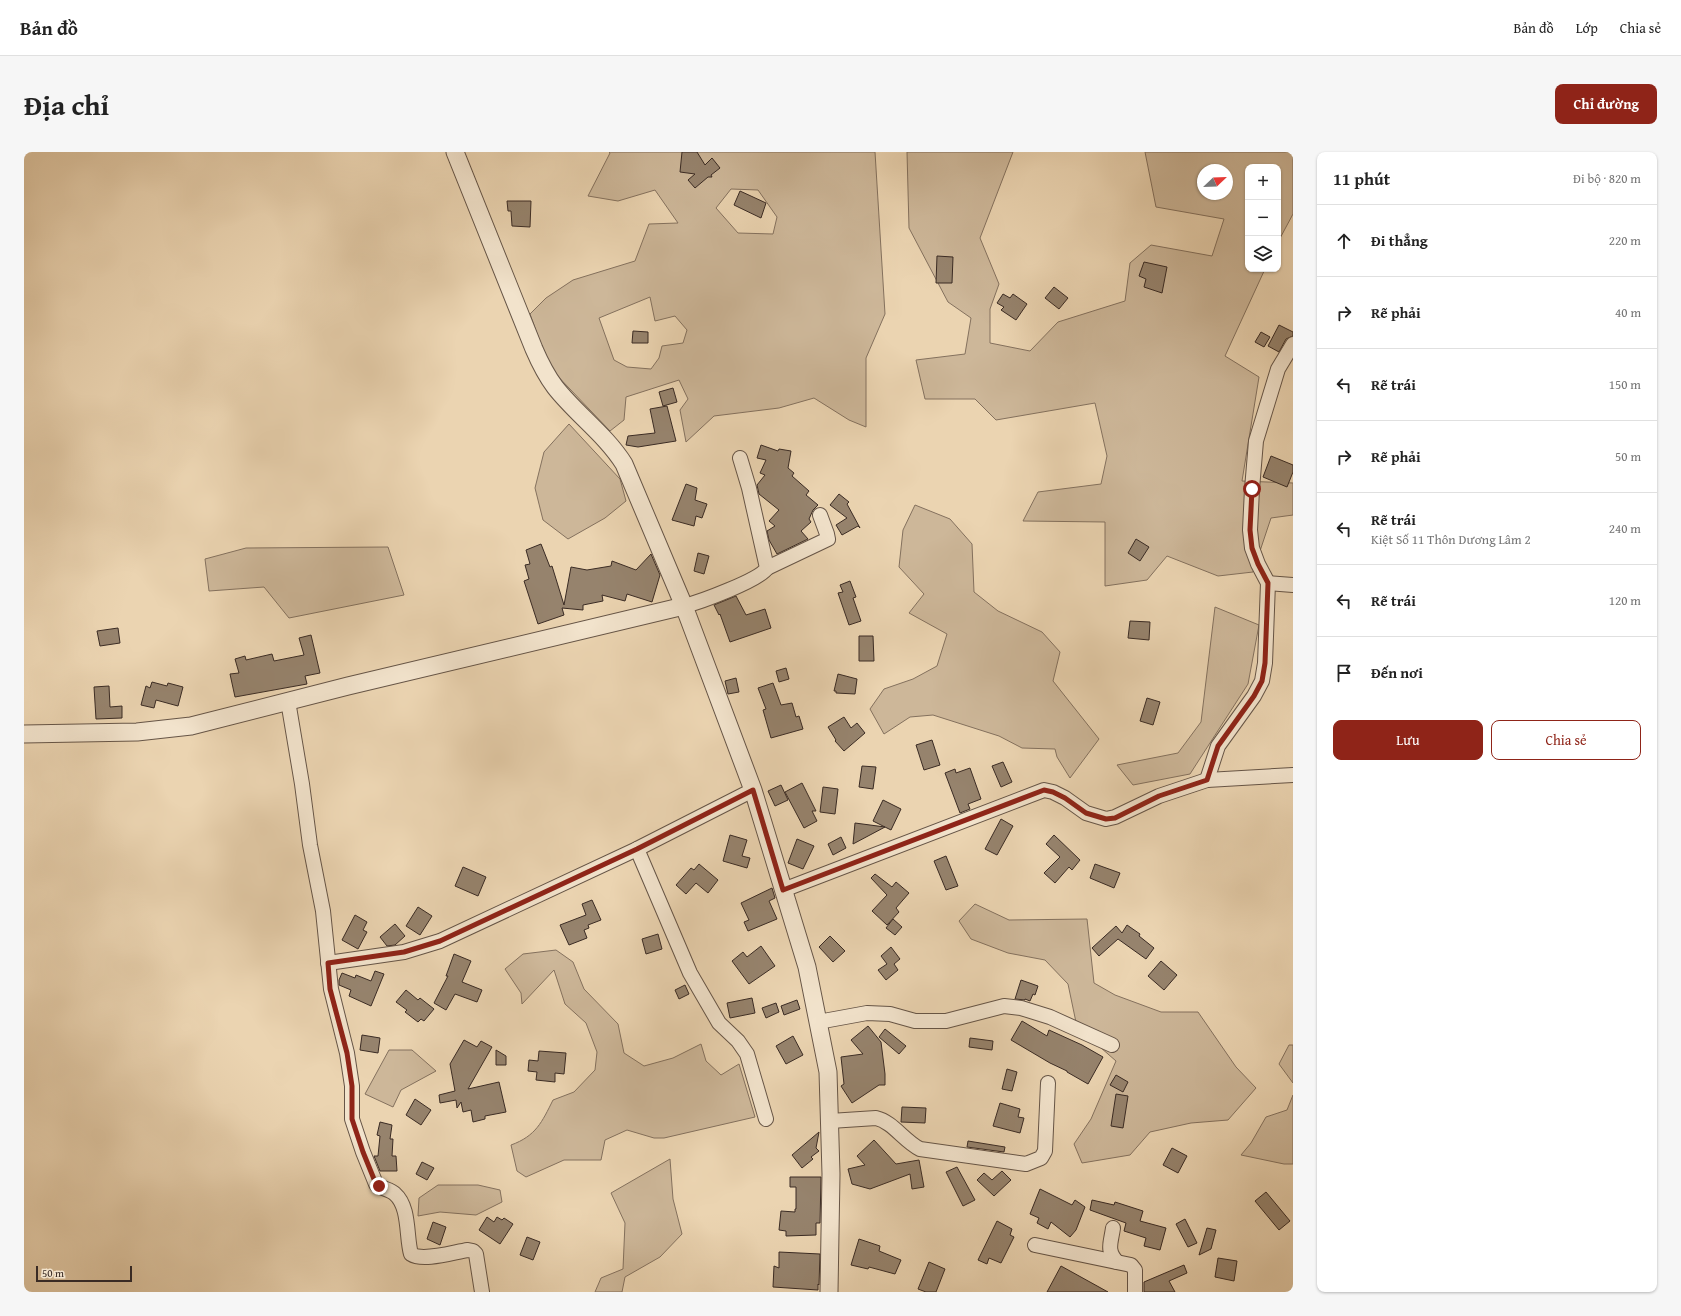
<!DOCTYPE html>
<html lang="vi">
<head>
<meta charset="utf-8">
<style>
	:root { --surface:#fff; --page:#f6f6f6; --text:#222; --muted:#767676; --line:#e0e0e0; --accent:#8f2418 }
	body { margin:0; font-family:"Gentium Book Plus",serif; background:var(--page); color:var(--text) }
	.controls { position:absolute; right:12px; top:12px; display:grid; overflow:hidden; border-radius:8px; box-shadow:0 1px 3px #0004 }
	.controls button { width:36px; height:36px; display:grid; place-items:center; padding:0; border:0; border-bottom:1px solid var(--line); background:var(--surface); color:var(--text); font:20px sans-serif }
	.compass { position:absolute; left:1173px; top:12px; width:36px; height:36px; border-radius:50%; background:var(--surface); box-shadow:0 1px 3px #0004; rotate:67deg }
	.scale { position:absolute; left:12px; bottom:10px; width:96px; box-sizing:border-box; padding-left:4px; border:2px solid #3a2b24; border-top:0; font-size:11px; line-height:14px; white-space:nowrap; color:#3a2b24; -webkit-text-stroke:3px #f2e3cc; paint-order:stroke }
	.stop { position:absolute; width:12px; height:12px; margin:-9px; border:3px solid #8f2418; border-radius:50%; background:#fff }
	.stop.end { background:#8f2418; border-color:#fff; box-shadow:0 1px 4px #0008 }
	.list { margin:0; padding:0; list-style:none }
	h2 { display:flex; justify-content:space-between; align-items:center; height:52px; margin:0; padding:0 16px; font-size:17px }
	h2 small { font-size:13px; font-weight:400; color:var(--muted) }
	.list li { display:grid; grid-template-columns:26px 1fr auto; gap:12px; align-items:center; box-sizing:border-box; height:72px; padding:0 16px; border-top:1px solid var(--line) }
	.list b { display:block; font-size:15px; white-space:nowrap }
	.list p { margin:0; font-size:13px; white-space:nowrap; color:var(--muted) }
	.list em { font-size:13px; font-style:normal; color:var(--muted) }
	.actions { display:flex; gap:8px; padding:12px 16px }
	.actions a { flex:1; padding:9px 0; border:1px solid var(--accent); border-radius:8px; text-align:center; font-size:14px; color:var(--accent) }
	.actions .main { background:var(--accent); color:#fff }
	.icon { flex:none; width:22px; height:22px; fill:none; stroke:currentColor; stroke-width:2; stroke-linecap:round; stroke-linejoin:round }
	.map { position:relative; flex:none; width:1269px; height:1140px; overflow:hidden; border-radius:8px }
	header { display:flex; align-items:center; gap:24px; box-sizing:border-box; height:56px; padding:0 20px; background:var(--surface); border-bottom:1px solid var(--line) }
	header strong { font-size:19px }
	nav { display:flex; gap:22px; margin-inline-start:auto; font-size:14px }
	.intro { display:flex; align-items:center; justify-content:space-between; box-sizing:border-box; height:96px; padding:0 24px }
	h1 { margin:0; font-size:28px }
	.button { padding:10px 18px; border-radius:8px; background:var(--accent); color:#fff; font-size:14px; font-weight:700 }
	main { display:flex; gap:24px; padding:0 24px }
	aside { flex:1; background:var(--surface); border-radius:8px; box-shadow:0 1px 3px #0004 }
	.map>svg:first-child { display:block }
</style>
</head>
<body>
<header>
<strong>Bản đồ</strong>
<nav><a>Bản đồ</a><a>Lớp</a><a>Chia sẻ</a></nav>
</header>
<div class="intro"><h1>Địa chỉ</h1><a class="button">Chỉ đường</a></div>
<main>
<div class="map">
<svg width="1269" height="1140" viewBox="0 0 1269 1140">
	<rect width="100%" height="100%" fill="#ebd4b1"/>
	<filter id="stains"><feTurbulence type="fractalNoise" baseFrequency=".005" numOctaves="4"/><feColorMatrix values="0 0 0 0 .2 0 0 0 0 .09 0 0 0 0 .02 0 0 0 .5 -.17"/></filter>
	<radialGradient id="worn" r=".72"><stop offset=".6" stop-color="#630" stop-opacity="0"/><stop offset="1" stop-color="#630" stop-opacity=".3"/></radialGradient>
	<!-- green -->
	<g fill="#cdb799" stroke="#84715e" fill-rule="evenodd">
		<path d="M585,0h266l10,162 -19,44v69l-17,-7 -35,-22 -35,10 -65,8 -28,26 -6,-32 8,-11 -9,-19 -53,17 -2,23 -14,11 -61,-64 -19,-53 16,-16 27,-18 62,-19 14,-37 29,-1 -23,-33 -37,11 -30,-5 22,-43zM707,37l27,1 19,27 -4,17 -35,-1 -22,-25zM626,145l5,24 20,-5 12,14 -4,13 -21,3 -3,12 -8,11 -24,-2 -13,-7 -15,-42z"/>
		<path d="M883,0h106l-33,86 19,46 -9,25v34l40,8 28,-29 67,-21 5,-38 21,-18 61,11 12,-37 -68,-12 -11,-55h148v62l-15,28v-75h-30v102h17l-40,87 34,21 -17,104 51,2v32l-22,3 -18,54 -35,4 -51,-20 -20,24 -42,6v-64l-82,-1 15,-29 63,-8 6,-28 -12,-53 -99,17 -21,-21h-50l-9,-39 49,-6 6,-36 -23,-16 -39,-74zM1179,18h24v24h-24z"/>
		<path d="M545,272l51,55 6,22 -21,17 -37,21 -25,-19 -8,-32 9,-36z"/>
		<path d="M891,353l35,14 22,25 2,48 24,19 44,21 18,20 -7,29 46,58 -29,39 -13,-21 -2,-8 -33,-1 -23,-12 -66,-21 -23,2 -26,17 -14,-25 14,-20 29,-10 24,-13 10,-32 -38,-21 15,-19 -25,-27 4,-37z"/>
		<path d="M364,395l16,48 -115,23 -25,-31 -55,4 -4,-32 41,-11z"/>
		<path d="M1191,455l44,18 -11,59 -58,90 -57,11 -16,-20 61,-12 23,-31z"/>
		<path d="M951,752l34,16 78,-1 7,64 21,12 46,17h37l38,55 20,21 -28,32 -37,3 -41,9 -20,23 -48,8 -8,-19 17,-25 25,-58 -39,-34 -9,-43 -23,-24 -37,-7 -37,-14 -12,-18z"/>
		<path d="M532,798l17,12 11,27 34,35 6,29 20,13 29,-8 28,-14 5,17 15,14 18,-11 16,53 -91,21h-10l-27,-8 -22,10 -4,20h-37l-38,17 -9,-6 -6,-26c25,-9 31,-23 42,-45l21,-8 21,-22 2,-18 -11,-29 -21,-19 -11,-34 -32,34 -1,-11 -16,-24 18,-15z"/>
		<path d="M1265,893h4v38l-14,-19z"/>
		<path d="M365,898h23l24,21 -35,19 -8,17 -28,-13z"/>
		<path d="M1269,943v69h-9l-43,-9 10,-12 15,-26 21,-7z"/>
		<path d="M646,1007l3,40 9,35 -22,23 -35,20 -3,15h-27l6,-14 22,-9 2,-46 -14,-30z"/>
		<path d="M414,1033h40l22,5 2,12 -26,13 -36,-3 -22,4 1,-18z"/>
	</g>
	<!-- building -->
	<g fill="#96836d" stroke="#3a2b24">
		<path d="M658,0h15l8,13 7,-7 8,10 -9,7 1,2h-4l-13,11 -7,-8 7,-6 -15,-2z"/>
		<path d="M716,39l26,12 -5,15 -27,-13z"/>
		<path d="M483,49h24l-1,26 -18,-1 -1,-15h-3z"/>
		<path d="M913,104l16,1 -1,26h-16z"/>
		<path d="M1120,110l23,5 -5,26 -18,-6 2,-8 -7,-3z"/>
		<path d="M1030,135l14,11 -9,11 -14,-11z"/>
		<path d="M979,142l7,4 3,-4 14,10 -11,16 -15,-10 3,-3 -7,-4z"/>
		<path d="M1255,173l14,7v4l-7,3 -7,13 -11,-6z"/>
		<path d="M609,179l15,1v11h-16z"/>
		<path d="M1237,180l9,5 -6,10 -9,-5z"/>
		<path d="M649,236l4,14 -14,4 -4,-14z"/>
		<path d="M643,254l9,35 -38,6 -12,-2 2,-9 27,-3 -5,-24z"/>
		<path d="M737,293l17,6 1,-2 12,2 -3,17 6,5 -2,3 17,15 -3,4 12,10 -5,5 -4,9 2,3 -10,9 7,8 -31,15 -8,-14 -2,-9 8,-5 -6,-5 10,-11 -20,-16 -2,-9 8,-10 -5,-2 6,-13 -9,-2z"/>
		<path d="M1247,304l22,9v7l-6,15 -24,-10z"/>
		<path d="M662,332l11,4 -2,12 12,4 -5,14 -6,-2 -2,10 -22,-6z"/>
		<path d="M815,342l10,8 -2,2 13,24 -2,-2 -16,9 -6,-10 11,-7 -17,-13z"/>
		<path d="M1112,387l13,8 -9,14 -12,-8z"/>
		<path d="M517,392l9,23 2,-1 12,39 7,-38 16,3 24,-4 1,-5 24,9 15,-16 9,21 -8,27 -25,-8 -2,7 -23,-6 1,6 -20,4v5l-21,-2 2,7 -26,9 -14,-43 5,-2 -4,-14 5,-1 -4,-14z"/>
		<path d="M674,401l11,3 -5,18 -10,-3z"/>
		<path d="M826,429l6,16 -3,1 8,23 -12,4 -11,-32 5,-1 -3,-7z"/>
		<path d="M712,444l10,19 19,-6 6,19 -41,14 -10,-28 -1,1 -5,-10z"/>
		<path d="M1106,469l20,1 -1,18 -21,-2z"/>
		<path d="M94,476l2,15 -20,3 -3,-15z"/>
		<path d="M287,483l9,38 -15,3 2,8 -72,13 -5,-23 9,-1 -4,-14 10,-3 1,4 26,-6 2,7 30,-6 -5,-17z"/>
		<path d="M835,484h14l1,25h-15z"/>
		<path d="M762,516l3,11 -10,3 -3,-11z"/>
		<path d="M814,522l19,5 -2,15 -19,-1v-2h-2z"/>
		<path d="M712,526l3,14 -11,2 -3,-13z"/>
		<path d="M128,530l15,4 1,-3 15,4 -5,19 -22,-6 -2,8 -13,-3 5,-19 4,2z"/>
		<path d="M749,531l8,22 11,-2 4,14 3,-1 4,13 -32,9 -8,-28 3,-1 -8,-21z"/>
		<path d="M85,534l1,21 12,-1v12l-26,1 -2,-32z"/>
		<path d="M1123,546l13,4 -7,23 -13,-4z"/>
		<path d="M820,565l7,11 6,-5 8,10 -21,18 -9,-10 1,-1 -8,-13z"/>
		<path d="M908,588l8,25 -16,5 -8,-25z"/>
		<path d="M979,610l9,20 -11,5 -9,-21z"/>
		<path d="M838,614l14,1 -3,22 -14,-2z"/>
		<path d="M946,616l11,31 -13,5 2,5 -10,4 -15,-40 10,-4 1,4z"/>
		<path d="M778,631l14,28h-4l5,10 -13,7 -19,-36z"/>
		<path d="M757,633l7,15 -13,6 -7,-15z"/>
		<path d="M799,635l15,2 -3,25 -15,-2z"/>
		<path d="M859,648l18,9 -10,21 -18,-9z"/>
		<path d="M977,667l12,7 -16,29 -12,-6z"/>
		<path d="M831,671l30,4 -32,17z"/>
		<path d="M706,683l17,5 -5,16 8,2 -3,10 -24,-7z"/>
		<path d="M1030,683l26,25 -8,10 -3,-3 -14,16 -11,-10 16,-16 -14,-13z"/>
		<path d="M817,685l5,11 -13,7 -5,-11z"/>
		<path d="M773,687l17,7 -11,23 -15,-6z"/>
		<path d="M922,704l12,30 -12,4 -12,-29z"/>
		<path d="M675,712l19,16 -10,13 -12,-10 -10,11 -10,-9 15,-17 3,2z"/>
		<path d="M1071,712l25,9 -6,15 -24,-10z"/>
		<path d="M439,715l23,10 -8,19 -23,-10z"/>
		<path d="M851,722l17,13 4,-5 13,11 -13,15 3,4 -12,13 -15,-14 15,-16 -16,-17z"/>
		<path d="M748,736l3,10 -6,3 8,18 -29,12 -4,-9 5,-2 -8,-17z"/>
		<path d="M568,748l9,20 -13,5 1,3 -5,2 3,8 -18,7 -9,-20 26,-10 -4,-11z"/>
		<path d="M394,755l14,9 -12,19 -14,-9z"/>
		<path d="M331,763l12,7 -4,8 4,2 -9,17 -16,-9z"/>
		<path d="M869,767l9,8 -7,8 -9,-7z"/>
		<path d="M371,772l10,12 -10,9 -8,1 -7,-9z"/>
		<path d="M1103,773l13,9 -1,2 15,12 -8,11 -28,-20 -19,17 -7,-8 24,-22 6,7z"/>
		<path d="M634,782l4,15 -16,5 -4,-15z"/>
		<path d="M806,784l15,15 -12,11 -14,-15z"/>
		<path d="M737,794l14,20 -26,18 -17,-23 11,-9 4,5z"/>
		<path d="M867,795l9,12 -6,5 4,6 -12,10 -8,-10 9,-6 -6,-8z"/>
		<path d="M430,802l17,7 -9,21 20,8 -5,12 -22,-8 -9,16 -12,-7 14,-27h-2z"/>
		<path d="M1137,809l16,14 -13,15 -16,-14z"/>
		<path d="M351,819l9,3 -13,32 -22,-10 2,-6 -12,-5v-5l3,-7 13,5 1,-3 15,6z"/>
		<path d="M997,828l17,6 -3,9 -2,-1 -3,7 -5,-2v1l-10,-1z"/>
		<path d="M661,833l4,9 -10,5 -4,-9z"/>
		<path d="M382,838l12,10 2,-2 14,11 -10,12 -3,-2 -3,3 -13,-10 2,-2 -11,-8z"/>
		<path d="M728,846l3,15 -25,5 -3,-15z"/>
		<path d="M773,848l3,9 -16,6 -3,-9z"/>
		<path d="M752,851l3,9 -13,6 -4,-10z"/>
		<path d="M998,869l25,15 2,-6 33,15 21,12 -15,27 -21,-12v-1l-17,-8 -39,-23z"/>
		<path d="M844,874l13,16 4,32v11h-6l-27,18 -11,-17 3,-2 -3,-27 22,-3 -12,-14z"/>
		<path d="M861,877l21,17 -7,8 -20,-17z"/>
		<path d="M338,883l18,3 -2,15 -18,-3z"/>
		<path d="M769,884l10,19 -17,9 -10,-18z"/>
		<path d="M946,886l23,3 -1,9 -23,-3z"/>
		<path d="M440,888l13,7 4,-6 11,6 -24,42 31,-7 7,30 -21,4v3l-12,3 -2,-12 -8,2 -2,-10 -4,6 -1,-8 -16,3 -1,-8 16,-4 -5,-27z"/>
		<path d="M472,898l10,6v9h-10z"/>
		<path d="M515,899l27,2 -2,21 -9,-1v9l-19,-2 1,-8 -9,-1 1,-11 9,1z"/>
		<path d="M983,917l10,3 -5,19 -10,-2z"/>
		<path d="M1092,923l12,7 -5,10 -13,-7z"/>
		<path d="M1092,942l12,2 -5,32 -12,-2z"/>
		<path d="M391,947l16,11 -10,15 -15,-10z"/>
		<path d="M976,951l20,6 -2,8 6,1 -4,15 -27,-7z"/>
		<path d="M878,955l24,1 -1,15 -24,-1z"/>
		<path d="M356,970l12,3 -2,14h3l-1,17h4l1,15h-17l-6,-15h4l2,-20 -3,-1z"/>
		<path d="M795,980l-3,16 3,3 -8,6 2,2 -11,9 -10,-13z"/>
		<path d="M850,988l22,24 23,-4 5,27 -12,2 -2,-15 -40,15 -18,-5 -4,-15 17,-4 -8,-9z"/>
		<path d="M944,989l37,6 -1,5 -37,-5z"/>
		<path d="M1148,996l15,8 -9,17 -15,-8z"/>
		<path d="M398,1010l12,6 -7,12 -11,-6z"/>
		<path d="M933,1015l18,33 -12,6 -17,-34z"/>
		<path d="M978,1019l9,9 -17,16 -17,-16 7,-7 8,7z"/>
		<path d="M766,1025h31l-1,46h-4v12l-30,1v-5l-7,-1 2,-19 14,1v-3h1v-22h-6z"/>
		<path d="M1016,1037l32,16 3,-5 10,7 -9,23 -6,7 -19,-15 -3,7 -11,-6 2,-5 -9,-4z"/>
		<path d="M1242,1040l24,29 -11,9 -24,-29z"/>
		<path d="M1068,1048l22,5 1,-3 28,9 -3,10 26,7 -6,22 -16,-4 2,-8 -22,-7 2,-8 -36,-13z"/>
		<path d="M463,1065l7,5 3,-5 5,3 2,-2 9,6 -13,20 -21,-14z"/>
		<path d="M1161,1067l12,24 -9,4 -12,-23z"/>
		<path d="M973,1069l15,8 -2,6 4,2 -13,26 -12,-5 -2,6 -9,-4z"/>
		<path d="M409,1070l13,5 -6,18 -13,-6z"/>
		<path d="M1183,1076l9,2 -5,19 -12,6z"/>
		<path d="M503,1085l13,5 -7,18 -13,-5z"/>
		<path d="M835,1087l21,7 -1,5 22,9 -6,14 -26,-7 -1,2 -17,-4z"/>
		<path d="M755,1100l41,2 -1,31 -1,-1v6l-45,-3 1,-21 5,2z"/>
		<path d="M1194,1106l19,3 -3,20 -19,-4z"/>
		<path d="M905,1110l16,7 -9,23h-10l-8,-3z"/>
		<path d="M1160,1113l3,8 -18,8 6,11h-31v-10z"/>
		<path d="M1037,1114l47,26h-61z"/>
	</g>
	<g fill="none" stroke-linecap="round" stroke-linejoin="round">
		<defs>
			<g id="minor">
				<path d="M743,416l61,-29 -1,-5 -7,-19"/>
				<path d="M1244,431l25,2"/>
				<path d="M660,454c16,-4 76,-26 83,-38l-18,-80 -9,-30"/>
				<path d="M264,549l14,83 8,61 13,66 8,78 16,64 5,33v33l11,33 13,32c6,5 14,5 19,10 15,13 11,43 16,60 12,8 43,-2 57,-4l5,1 3,3 6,38"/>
				<path d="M1183,628l11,-34 36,-50 8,-15 3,-18 3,-80 -10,-19 -6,-16 -2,-18 2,-41 4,-48 22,-72 15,-25"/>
				<path d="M613,697l53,124 29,50 19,18 9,13 19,65"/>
				<path d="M759,738l261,-100 9,2 12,6 21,15 20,6 9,-2 44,-21 48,-16 86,-5"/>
				<path d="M304,811l76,-11 36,-11 197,-92 116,-59"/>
				<path d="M794,870l49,-9 23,1 25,7h31l58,-15 17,2 29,9 62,28"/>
				<path d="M806,969l46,-3c17,4 28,23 44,31l106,15 15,-6 4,-7 3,-68"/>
				<path d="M1089,1076c-2,15 -7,22 4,34"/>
				<path d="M1011,1093l96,20 4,5v22"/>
			</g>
			<g id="tertiary">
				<path d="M431,0l79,197c6,14 12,26 21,38 21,27 51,48 69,77l60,142 69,184 54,177 21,105 3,102 -2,118"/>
				<path d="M0,582l113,-2 54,-6 157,-40 336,-80"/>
			</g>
		</defs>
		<!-- minor casing -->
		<use href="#minor" stroke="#665547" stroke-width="16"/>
		<!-- tertiary casing -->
		<use href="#tertiary" stroke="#665547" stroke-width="19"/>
		<!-- minor -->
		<use href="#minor" stroke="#f2e3cc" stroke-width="14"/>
		<!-- tertiary -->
		<use href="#tertiary" stroke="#f2e3cc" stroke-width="17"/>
	</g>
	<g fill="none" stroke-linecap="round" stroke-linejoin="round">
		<!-- route -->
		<path stroke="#8f2418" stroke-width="5" d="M355,1034l-3,-2 -13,-32 -11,-33v-33l-5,-33 -17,-64 -2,-26 76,-11 36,-11 197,-92 116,-59 30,100 261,-100 9,2 12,6 21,15 20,6 9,-1 44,-22 48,-16 11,-34 36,-50 8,-15 3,-18 3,-80 -10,-19 -6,-16 -2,-18 2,-41"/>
	</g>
	<rect width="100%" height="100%" filter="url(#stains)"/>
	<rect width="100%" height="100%" fill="url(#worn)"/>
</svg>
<div class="controls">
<button>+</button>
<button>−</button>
<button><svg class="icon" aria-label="layers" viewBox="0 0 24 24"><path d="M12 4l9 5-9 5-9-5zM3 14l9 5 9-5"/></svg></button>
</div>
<svg class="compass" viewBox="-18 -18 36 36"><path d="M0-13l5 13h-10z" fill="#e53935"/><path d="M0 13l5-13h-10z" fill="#767676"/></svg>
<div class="scale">50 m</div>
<div class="stop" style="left:1228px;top:337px"></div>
<div class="stop end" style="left:355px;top:1034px"></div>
</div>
<aside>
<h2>11 phút<small>Đi bộ · 820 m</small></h2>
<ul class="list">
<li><svg class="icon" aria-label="ahead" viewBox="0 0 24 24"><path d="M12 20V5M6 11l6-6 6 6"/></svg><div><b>Đi thẳng</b></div><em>220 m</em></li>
<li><svg class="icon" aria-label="right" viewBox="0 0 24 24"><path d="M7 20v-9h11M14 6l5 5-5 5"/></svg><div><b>Rẽ phải</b></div><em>40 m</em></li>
<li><svg class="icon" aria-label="left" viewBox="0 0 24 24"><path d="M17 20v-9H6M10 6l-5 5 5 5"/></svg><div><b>Rẽ trái</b></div><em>150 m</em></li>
<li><svg class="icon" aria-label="right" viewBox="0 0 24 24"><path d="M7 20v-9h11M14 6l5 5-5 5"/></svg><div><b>Rẽ phải</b></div><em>50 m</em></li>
<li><svg class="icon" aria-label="left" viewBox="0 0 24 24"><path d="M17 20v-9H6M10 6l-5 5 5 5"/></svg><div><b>Rẽ trái</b><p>Kiệt Số 11 Thôn Dương Lâm 2</p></div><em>240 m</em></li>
<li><svg class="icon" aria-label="left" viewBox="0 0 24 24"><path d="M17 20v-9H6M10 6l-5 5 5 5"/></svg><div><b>Rẽ trái</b></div><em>120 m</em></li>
<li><svg class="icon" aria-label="arrive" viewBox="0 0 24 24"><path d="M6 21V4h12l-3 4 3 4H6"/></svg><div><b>Đến nơi</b></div></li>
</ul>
<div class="actions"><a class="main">Lưu</a><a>Chia sẻ</a></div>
</aside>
</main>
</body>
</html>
